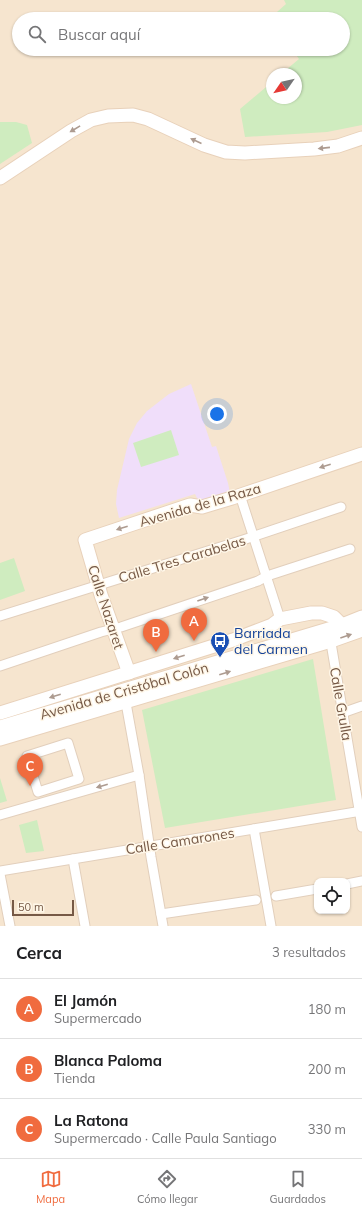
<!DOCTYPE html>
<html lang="es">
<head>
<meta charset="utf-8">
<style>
	:root { --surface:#fff; --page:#f2f2f2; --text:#202124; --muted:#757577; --line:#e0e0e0; --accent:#f06b3e }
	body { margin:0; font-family:Mulish,sans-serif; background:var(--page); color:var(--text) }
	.controls { position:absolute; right:12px; bottom:12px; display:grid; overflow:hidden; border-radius:8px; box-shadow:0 1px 3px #0004 }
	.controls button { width:36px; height:36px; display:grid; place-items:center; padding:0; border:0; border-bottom:1px solid var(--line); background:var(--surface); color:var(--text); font:20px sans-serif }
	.compass { position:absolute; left:266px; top:68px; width:36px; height:36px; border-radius:50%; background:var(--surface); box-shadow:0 1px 3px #0004; rotate:236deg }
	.scale { position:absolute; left:12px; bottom:10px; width:62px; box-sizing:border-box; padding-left:4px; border:2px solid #765946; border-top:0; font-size:11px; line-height:14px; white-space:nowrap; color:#765946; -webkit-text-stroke:3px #fff7e8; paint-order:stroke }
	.you { position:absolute; left:217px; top:414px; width:14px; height:14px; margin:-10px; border:3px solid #fff; border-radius:50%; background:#1a73e8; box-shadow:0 0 0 6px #1a73e833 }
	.badge { display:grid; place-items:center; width:26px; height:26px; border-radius:50%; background:var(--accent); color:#fff; font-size:13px; font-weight:700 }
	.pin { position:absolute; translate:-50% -33px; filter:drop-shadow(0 1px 2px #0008) }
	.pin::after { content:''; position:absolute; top:21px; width:14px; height:12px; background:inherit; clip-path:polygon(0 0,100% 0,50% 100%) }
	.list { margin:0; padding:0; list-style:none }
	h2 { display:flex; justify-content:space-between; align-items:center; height:52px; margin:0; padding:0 16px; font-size:17px }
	h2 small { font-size:13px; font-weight:400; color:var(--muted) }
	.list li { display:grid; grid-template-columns:26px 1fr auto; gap:12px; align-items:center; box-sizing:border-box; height:60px; padding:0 16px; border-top:1px solid var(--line) }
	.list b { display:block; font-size:15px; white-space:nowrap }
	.list p { margin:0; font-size:13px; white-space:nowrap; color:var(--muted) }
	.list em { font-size:13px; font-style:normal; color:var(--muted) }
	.icon { flex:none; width:22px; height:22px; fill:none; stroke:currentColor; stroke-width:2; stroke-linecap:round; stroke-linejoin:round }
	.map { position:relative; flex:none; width:362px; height:926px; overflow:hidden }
	.search { position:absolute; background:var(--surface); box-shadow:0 1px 3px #0004; left:12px; right:12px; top:12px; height:44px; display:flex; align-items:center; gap:10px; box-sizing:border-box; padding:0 14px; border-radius:22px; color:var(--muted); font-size:15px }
	.sheet { height:232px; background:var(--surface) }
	nav { display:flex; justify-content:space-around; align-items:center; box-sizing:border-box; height:56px; border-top:1px solid var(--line); background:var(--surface); font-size:11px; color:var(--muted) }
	nav a { display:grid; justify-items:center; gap:2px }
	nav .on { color:var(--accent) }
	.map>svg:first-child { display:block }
</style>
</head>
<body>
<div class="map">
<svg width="362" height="926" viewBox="0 0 362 926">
	<rect width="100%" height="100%" fill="#fef3e1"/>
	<!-- residential -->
	<path fill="#f6e5cf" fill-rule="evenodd" d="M0,0h362v926h-362zM19,19h324v30h-324zM272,74h24v24h-24zM317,881h30v30h-30z"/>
	<!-- education -->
	<path fill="#f0defa" d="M191,384l21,63 4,-1 12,37 2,10 -31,9 -4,-8 -76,24 -3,-14 1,-14 12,-51 8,-16 10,-12 22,-17z"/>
	<!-- green -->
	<g fill="#cfecbf">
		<path d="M284,0h78v125l-35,7 -82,5 -5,-28 32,-27v16h24v-24h-15l18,-15 -7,-10h51v-30h-74l17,-15z"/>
		<path d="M0,122h16l11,3 5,18 -32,21z"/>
		<path d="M171,430l8,25 -38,12 -8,-24z"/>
		<path d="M14,558l11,33 -25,9v-37z"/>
		<path d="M313,659l23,141 -171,28 -23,-118z"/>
		<path d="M0,778l7,23 -7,2z"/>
		<path d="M37,820l7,31 -18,2 -7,-28z"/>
	</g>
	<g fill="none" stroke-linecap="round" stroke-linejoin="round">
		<defs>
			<g id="street">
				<path d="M240,495l40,124"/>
				<path d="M0,616l243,-76 98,-33"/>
				<path d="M330,637l32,190"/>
				<path d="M0,666l101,-34 20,-5 137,-46 9,-5 83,-27"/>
				<path d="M126,703l13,72 12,82 12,69"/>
				<path d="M342,713l20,-7"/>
				<path d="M68,743l11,36 -41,13 -11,-36z"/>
				<path d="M0,815l139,-40"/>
				<path d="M254,829l17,97"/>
				<path d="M73,859l12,67"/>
				<path d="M0,871l362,-60"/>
				<path d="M0,874l10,52"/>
				<path d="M347,884l15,-3"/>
				<path d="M276,896l41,-7"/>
				<path d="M161,914l95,-14"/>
			</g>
			<g id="secondary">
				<path d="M0,178l71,-47 20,-11 17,-4 25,-1 15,4 56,26 22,7 19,1 69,-4 24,-3 24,-8"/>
				<path d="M129,673l-28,-78 -16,-55 105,-35 12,2 30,-9 130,-44"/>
				<path d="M0,713l233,-73 39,-15 8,-6 31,-6h11l12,4 8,8"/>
				<path d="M0,727l342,-102 20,-8"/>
				<path d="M0,739l331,-98 31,-11"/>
			</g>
		</defs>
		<!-- street casing -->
		<use href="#street" stroke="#e2cfbc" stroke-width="11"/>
		<!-- secondary casing -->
		<use href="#secondary" stroke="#e8d1ba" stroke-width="15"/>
		<!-- street -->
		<use href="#street" stroke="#fff" stroke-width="9"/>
		<!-- secondary -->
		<use href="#secondary" stroke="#fff" stroke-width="13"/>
	</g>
	<!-- one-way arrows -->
	<defs><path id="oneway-solid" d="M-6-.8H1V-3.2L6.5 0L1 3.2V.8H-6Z"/></defs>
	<g fill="#ad9b90">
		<use href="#oneway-solid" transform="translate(75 129) rotate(149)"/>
		<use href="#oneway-solid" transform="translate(196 141) rotate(-156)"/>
		<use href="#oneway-solid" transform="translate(324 148) rotate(174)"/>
		<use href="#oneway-solid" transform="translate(325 466) rotate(162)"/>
		<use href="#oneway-solid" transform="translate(122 528) rotate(162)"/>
		<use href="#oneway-solid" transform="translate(203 599) rotate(-19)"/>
		<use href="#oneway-solid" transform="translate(346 636) rotate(-19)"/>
		<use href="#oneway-solid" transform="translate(179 657) rotate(162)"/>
		<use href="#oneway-solid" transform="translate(225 673) rotate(-17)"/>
		<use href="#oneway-solid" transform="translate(55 696) rotate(163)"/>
		<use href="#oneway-solid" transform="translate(102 786) rotate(164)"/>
	</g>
	<!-- icons -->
	<defs>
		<symbol id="bus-pin" viewBox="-11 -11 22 30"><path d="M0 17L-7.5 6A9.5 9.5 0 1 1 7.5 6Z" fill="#1a4fb4" stroke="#fff7e8"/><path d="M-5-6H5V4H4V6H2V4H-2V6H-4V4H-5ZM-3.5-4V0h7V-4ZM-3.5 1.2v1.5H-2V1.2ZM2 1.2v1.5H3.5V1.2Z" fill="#fff"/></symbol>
	</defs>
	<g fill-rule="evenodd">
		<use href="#bus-pin" x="209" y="630" width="22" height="30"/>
	</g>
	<g text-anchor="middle" stroke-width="3" stroke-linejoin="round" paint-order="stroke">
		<!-- street labels -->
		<g font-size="14" fill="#765946" stroke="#fff7e8">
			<text transform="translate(200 505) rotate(-16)" y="5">Avenida de la Raza</text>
			<text transform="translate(182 559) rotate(-17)" y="5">Calle Tres Carabelas</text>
			<text transform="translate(106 607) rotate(72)" y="5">Calle Nazaret</text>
			<text transform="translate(124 691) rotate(-16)" y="5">Avenida de Cristóbal Colón</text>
			<text transform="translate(341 704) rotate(80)" y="5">Calle Grulla</text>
			<text transform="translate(180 841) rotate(-9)" y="5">Calle Camarones</text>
		</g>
		<!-- transit labels -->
		<g font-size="14" fill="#164399" stroke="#fff7e8" text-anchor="start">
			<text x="234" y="638">Barriada<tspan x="234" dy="16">del Carmen</tspan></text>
		</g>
	</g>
</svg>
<div class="controls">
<button><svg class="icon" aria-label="locate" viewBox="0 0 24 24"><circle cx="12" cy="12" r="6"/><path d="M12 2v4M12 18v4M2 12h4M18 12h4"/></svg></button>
</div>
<svg class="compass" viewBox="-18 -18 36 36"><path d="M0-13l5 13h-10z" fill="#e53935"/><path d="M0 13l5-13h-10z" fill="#757577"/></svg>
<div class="scale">50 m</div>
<div class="you"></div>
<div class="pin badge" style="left:194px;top:641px">A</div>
<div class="pin badge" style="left:156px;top:652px">B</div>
<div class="pin badge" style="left:30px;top:786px">C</div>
<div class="search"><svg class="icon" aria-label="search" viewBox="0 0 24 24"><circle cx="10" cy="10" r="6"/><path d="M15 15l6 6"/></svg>Buscar aquí</div>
</div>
<section class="sheet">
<h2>Cerca<small>3 resultados</small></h2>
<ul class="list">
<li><span class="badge">A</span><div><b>El Jamón</b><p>Supermercado</p></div><em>180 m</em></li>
<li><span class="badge">B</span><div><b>Blanca Paloma</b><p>Tienda</p></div><em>200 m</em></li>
<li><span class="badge">C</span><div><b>La Ratona</b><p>Supermercado · Calle Paula Santiago</p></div><em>330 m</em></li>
</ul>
</section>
<nav>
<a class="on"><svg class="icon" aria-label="map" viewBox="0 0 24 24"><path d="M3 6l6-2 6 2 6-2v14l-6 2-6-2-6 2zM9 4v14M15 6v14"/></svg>Mapa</a>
<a><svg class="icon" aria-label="directions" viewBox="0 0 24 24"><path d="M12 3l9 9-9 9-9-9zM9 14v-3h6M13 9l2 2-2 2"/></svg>Cómo llegar</a>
<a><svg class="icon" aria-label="saved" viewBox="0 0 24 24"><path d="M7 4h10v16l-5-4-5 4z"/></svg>Guardados</a>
</nav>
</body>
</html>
